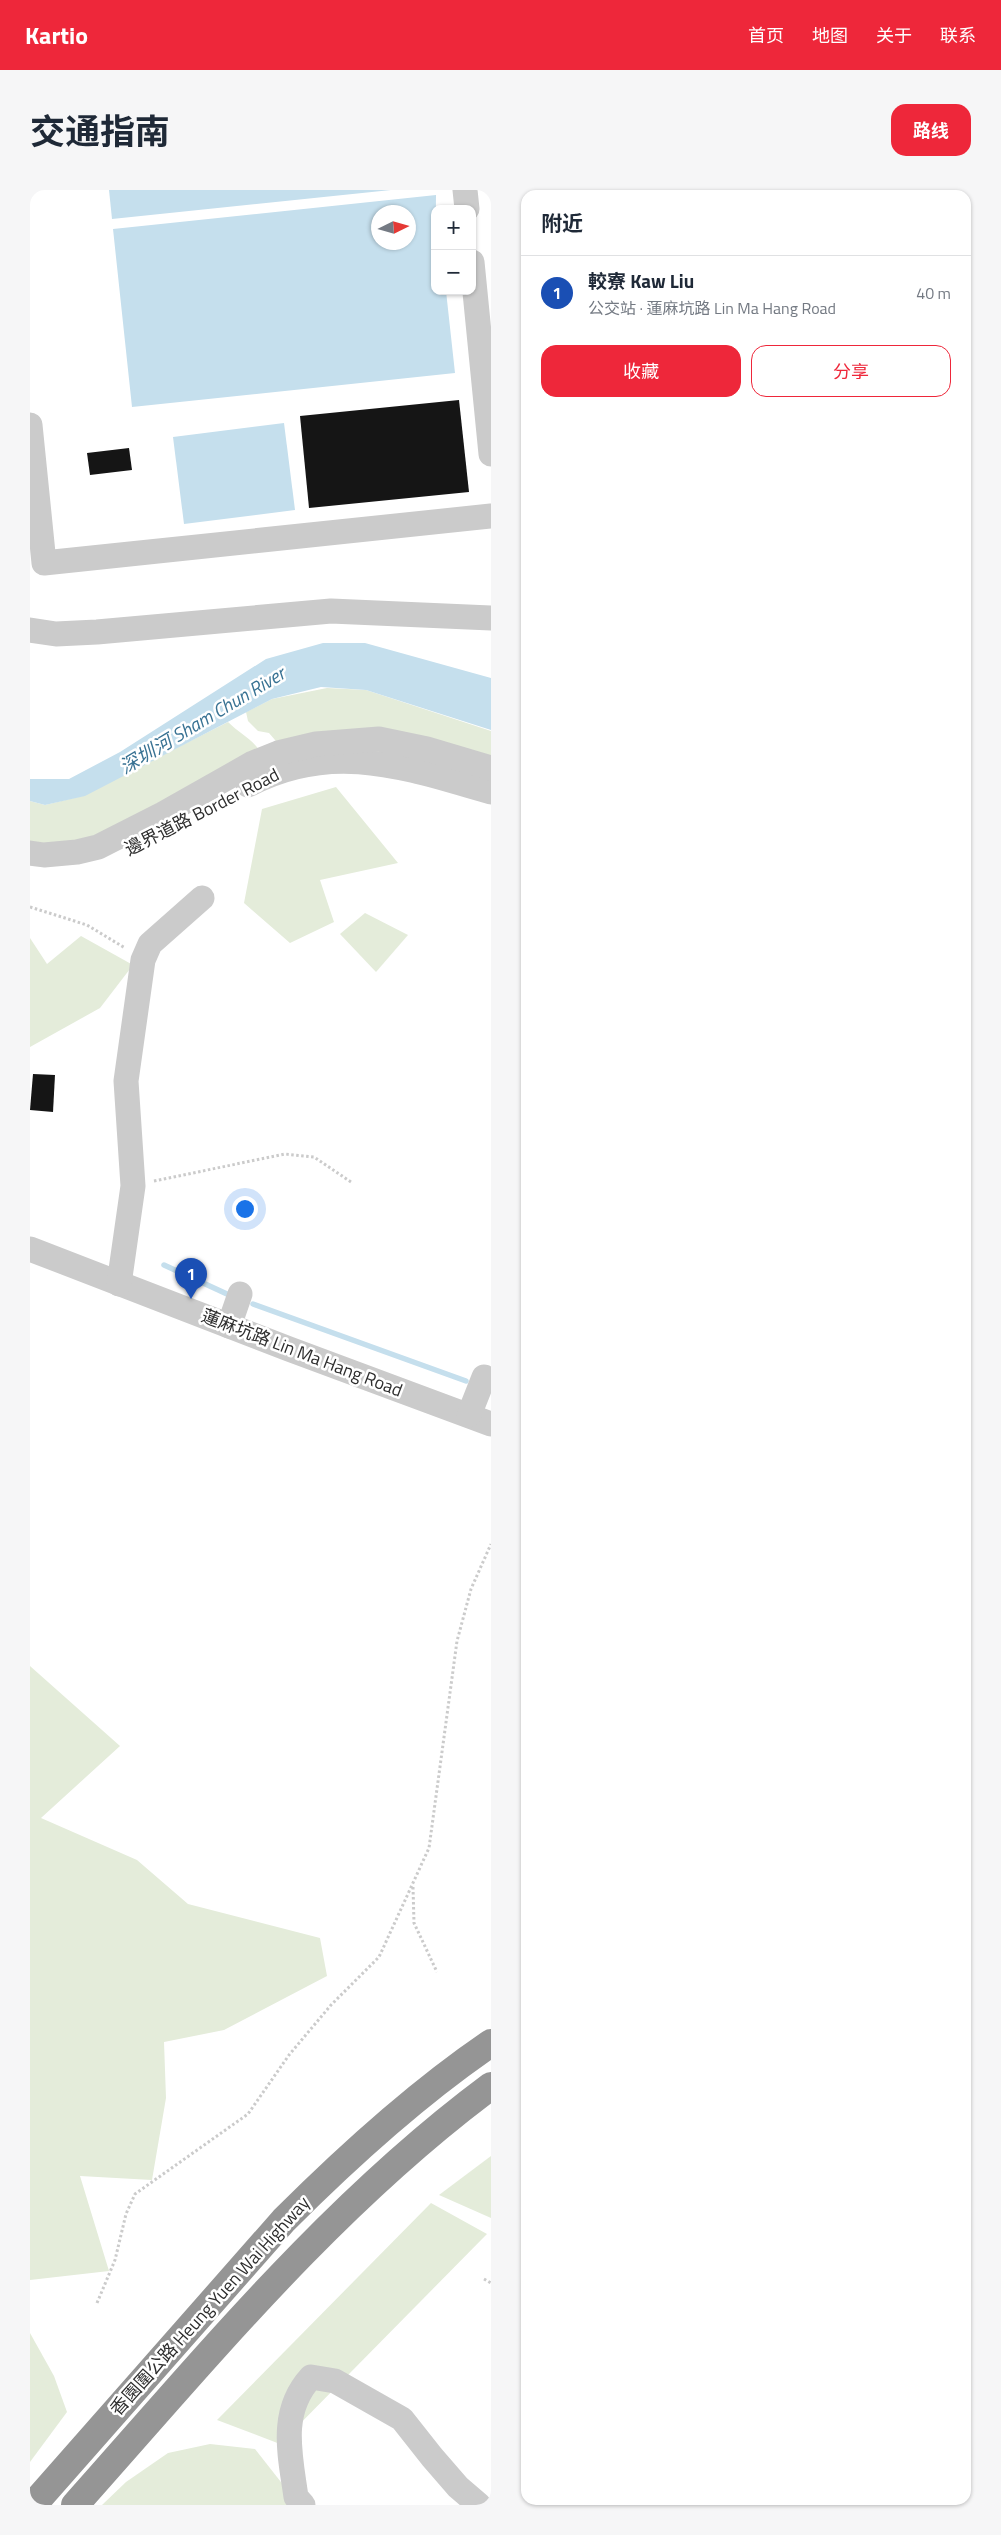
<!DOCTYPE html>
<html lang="zh">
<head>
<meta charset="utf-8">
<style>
	:root { --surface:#fff; --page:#f6f6f7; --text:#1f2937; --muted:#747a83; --line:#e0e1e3; --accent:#ee273a }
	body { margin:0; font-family:"Titillium Web","Noto Sans SC",sans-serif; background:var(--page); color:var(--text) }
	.controls { position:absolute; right:15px; top:15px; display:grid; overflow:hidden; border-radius:10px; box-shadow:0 1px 4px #0004 }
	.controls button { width:45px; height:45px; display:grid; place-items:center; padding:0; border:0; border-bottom:1px solid var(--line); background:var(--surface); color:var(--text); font:25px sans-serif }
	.compass { position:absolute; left:341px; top:15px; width:45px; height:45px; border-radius:50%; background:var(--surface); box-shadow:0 1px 4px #0004; rotate:85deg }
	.you { position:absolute; left:214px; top:1018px; width:18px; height:18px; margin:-12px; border:4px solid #fff; border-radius:50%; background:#1a73e8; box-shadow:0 0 0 8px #1a73e833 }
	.badge { display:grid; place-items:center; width:32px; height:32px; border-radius:50%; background:var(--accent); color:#fff; font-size:16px; font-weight:700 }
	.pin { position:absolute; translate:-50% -41px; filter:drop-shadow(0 1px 2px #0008) }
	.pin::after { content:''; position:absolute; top:26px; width:18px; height:15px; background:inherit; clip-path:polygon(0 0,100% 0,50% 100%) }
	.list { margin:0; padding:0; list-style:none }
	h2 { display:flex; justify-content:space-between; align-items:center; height:65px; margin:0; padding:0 20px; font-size:21px }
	h2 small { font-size:16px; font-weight:400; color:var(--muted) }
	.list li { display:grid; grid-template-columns:32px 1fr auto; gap:15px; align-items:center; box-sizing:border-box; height:75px; padding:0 20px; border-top:1px solid var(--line) }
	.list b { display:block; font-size:19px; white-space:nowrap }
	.list p { margin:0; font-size:16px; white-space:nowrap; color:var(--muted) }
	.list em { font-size:16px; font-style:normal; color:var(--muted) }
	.actions { display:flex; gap:10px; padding:15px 20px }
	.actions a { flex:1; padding:11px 0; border:1px solid var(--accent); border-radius:15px; text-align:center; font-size:18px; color:var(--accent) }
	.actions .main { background:var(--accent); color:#fff }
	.map { position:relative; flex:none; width:461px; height:2315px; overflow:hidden; border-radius:15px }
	header { display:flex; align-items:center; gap:30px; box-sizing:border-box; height:70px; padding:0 25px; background:var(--accent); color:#fff }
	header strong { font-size:24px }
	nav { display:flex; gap:28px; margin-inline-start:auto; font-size:18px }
	.intro { display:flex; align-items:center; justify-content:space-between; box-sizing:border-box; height:120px; padding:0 30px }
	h1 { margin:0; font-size:35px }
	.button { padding:12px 22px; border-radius:15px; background:var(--accent); color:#fff; font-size:18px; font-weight:700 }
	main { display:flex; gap:30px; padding:0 30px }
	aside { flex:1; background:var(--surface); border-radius:15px; box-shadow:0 1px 4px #0004 }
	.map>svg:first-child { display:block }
</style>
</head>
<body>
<header>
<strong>Kartio</strong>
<nav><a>首页</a><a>地图</a><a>关于</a><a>联系</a></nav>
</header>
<div class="intro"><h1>交通指南</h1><a class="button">路线</a></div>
<main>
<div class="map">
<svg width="461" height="2315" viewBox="0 0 461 2315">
	<rect width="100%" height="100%" fill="#fff"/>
	<!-- green -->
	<g fill="#e4ecda">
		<path d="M297,498l39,2 125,41v46l-161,-28 -130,51 -170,59v-58l15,4 37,-9 146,-74c11,11 23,16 32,29l21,-4 -12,-14 -11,-2 -10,-10 -2,-9 26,-13z"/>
		<path d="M306,597l62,76 -78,17 14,42 -44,21 -46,-40 18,-94z"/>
		<path d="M335,723l43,22 -32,37 -36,-38z"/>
		<path d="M51,746l52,29 -33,43 -70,39v-109l17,26z"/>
		<path d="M0,1476l90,80 -79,72 96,42 51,44 132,34 7,38 -103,54 -60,12 2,56 -14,82 -72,-4 29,95 -79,9z"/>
		<path d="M461,1966v62l-52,-23z"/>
		<path d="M401,2013l56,31 -207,210 -63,-24z"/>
		<path d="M0,2143l24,43 13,36 -37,50z"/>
		<path d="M180,2254l45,5 44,56h-197l24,-23 42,-29z"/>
	</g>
	<!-- water -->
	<g fill="#c5dfed" fill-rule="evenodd">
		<path d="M79,0h282l-279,29z"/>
		<path d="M406,5l-1,96h11l9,82 -323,34 -19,-178zM378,22v30h-30v-30z"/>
		<path d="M254,233l11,87 -111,14 -11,-87z"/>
		<path d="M293,453h42l126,35v52l-125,-40 -45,-3 -49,12 -187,97 -40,9 -15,-4v-22h39l51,-27 146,-93z"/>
	</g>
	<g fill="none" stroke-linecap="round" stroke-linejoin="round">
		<!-- stream -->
		<g stroke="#c5dfed" stroke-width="5.5">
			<path d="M134,1075l63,29"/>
			<path d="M223,1114l213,77"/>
		</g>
	</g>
	<!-- building -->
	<g fill="#151515">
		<path d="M429,210l10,92 -160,16 -9,-92z"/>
		<path d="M99,258l3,22 -42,5 -3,-22z"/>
		<path d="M3,884l22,1 -2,37 -23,-2z"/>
	</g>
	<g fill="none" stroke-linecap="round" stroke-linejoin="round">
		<!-- path -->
		<g stroke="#cbcbcb" stroke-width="3" stroke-dasharray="2.5 2.5" stroke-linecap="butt">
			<path d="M0,717l57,18 38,23"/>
			<path d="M124,991l131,-27 29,3 37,25"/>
			<path d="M383,1697l1,36 23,49"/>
			<path d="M454,2089l7,4"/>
			<path d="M67,2113l18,-43 11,-46 9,-20 113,-80 41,-59 42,-50 48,-48 50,-109 28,-207 14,-52 20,-45"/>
		</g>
		<!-- minor -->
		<g stroke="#cbcbcb" stroke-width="25">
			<path d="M435,0l2,19"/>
			<path d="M442,72l19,192"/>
			<path d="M0,235l14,138 447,-47"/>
			<path d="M0,440l26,4 41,-2 234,-21 160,7"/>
			<path d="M218,595c85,-45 158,-17 243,7"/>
			<path d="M0,663l14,2 33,-3 21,-5 65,-33 90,-51 25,-10 38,-9 63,-5 48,10 64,19"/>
			<path d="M0,1059l259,100 202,75"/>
			<path d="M89,1094l14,-98 -7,-105 17,-121 7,-16 52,-46"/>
			<path d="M199,1136l11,-32"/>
			<path d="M439,1225l15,-38"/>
			<path d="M273,2315l-7,-8c-6,-43 -17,-85 15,-120l24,4 67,38 30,38 26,30 21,18"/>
		</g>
		<!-- highway -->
		<g stroke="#959595" stroke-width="28">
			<path d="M3,2315l251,-285c64,-64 132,-126 207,-177"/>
			<path d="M45,2315c131,-147 257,-301 416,-419"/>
		</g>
	</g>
	<g text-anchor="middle" stroke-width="5" stroke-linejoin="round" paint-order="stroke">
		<!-- street labels -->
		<g font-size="18" fill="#2e2e2e" stroke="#fff">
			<text transform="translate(172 622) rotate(-27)" y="6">邊界道路 Border Road</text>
			<text transform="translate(272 1163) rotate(21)" y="6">蓮麻坑路 Lin Ma Hang Road</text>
			<text transform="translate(180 2116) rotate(-48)" y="6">香園圍公路 Heung Yuen Wai Highway</text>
		</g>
		<!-- water labels -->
		<g font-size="19" font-style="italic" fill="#387293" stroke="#fff">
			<text transform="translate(172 530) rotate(-31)" y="7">深圳河 Sham Chun River</text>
		</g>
	</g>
</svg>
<div class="controls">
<button>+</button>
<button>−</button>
</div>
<svg class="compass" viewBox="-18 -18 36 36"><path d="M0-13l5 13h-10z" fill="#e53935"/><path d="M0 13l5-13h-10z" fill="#747a83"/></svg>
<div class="you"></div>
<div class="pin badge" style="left:161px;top:1109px;background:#1a4fb4">1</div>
</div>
<aside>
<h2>附近<small></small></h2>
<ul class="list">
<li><span class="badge" style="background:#1a4fb4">1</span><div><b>較寮 Kaw Liu</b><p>公交站 · 蓮麻坑路 Lin Ma Hang Road</p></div><em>40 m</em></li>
</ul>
<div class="actions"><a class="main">收藏</a><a>分享</a></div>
</aside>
</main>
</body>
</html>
